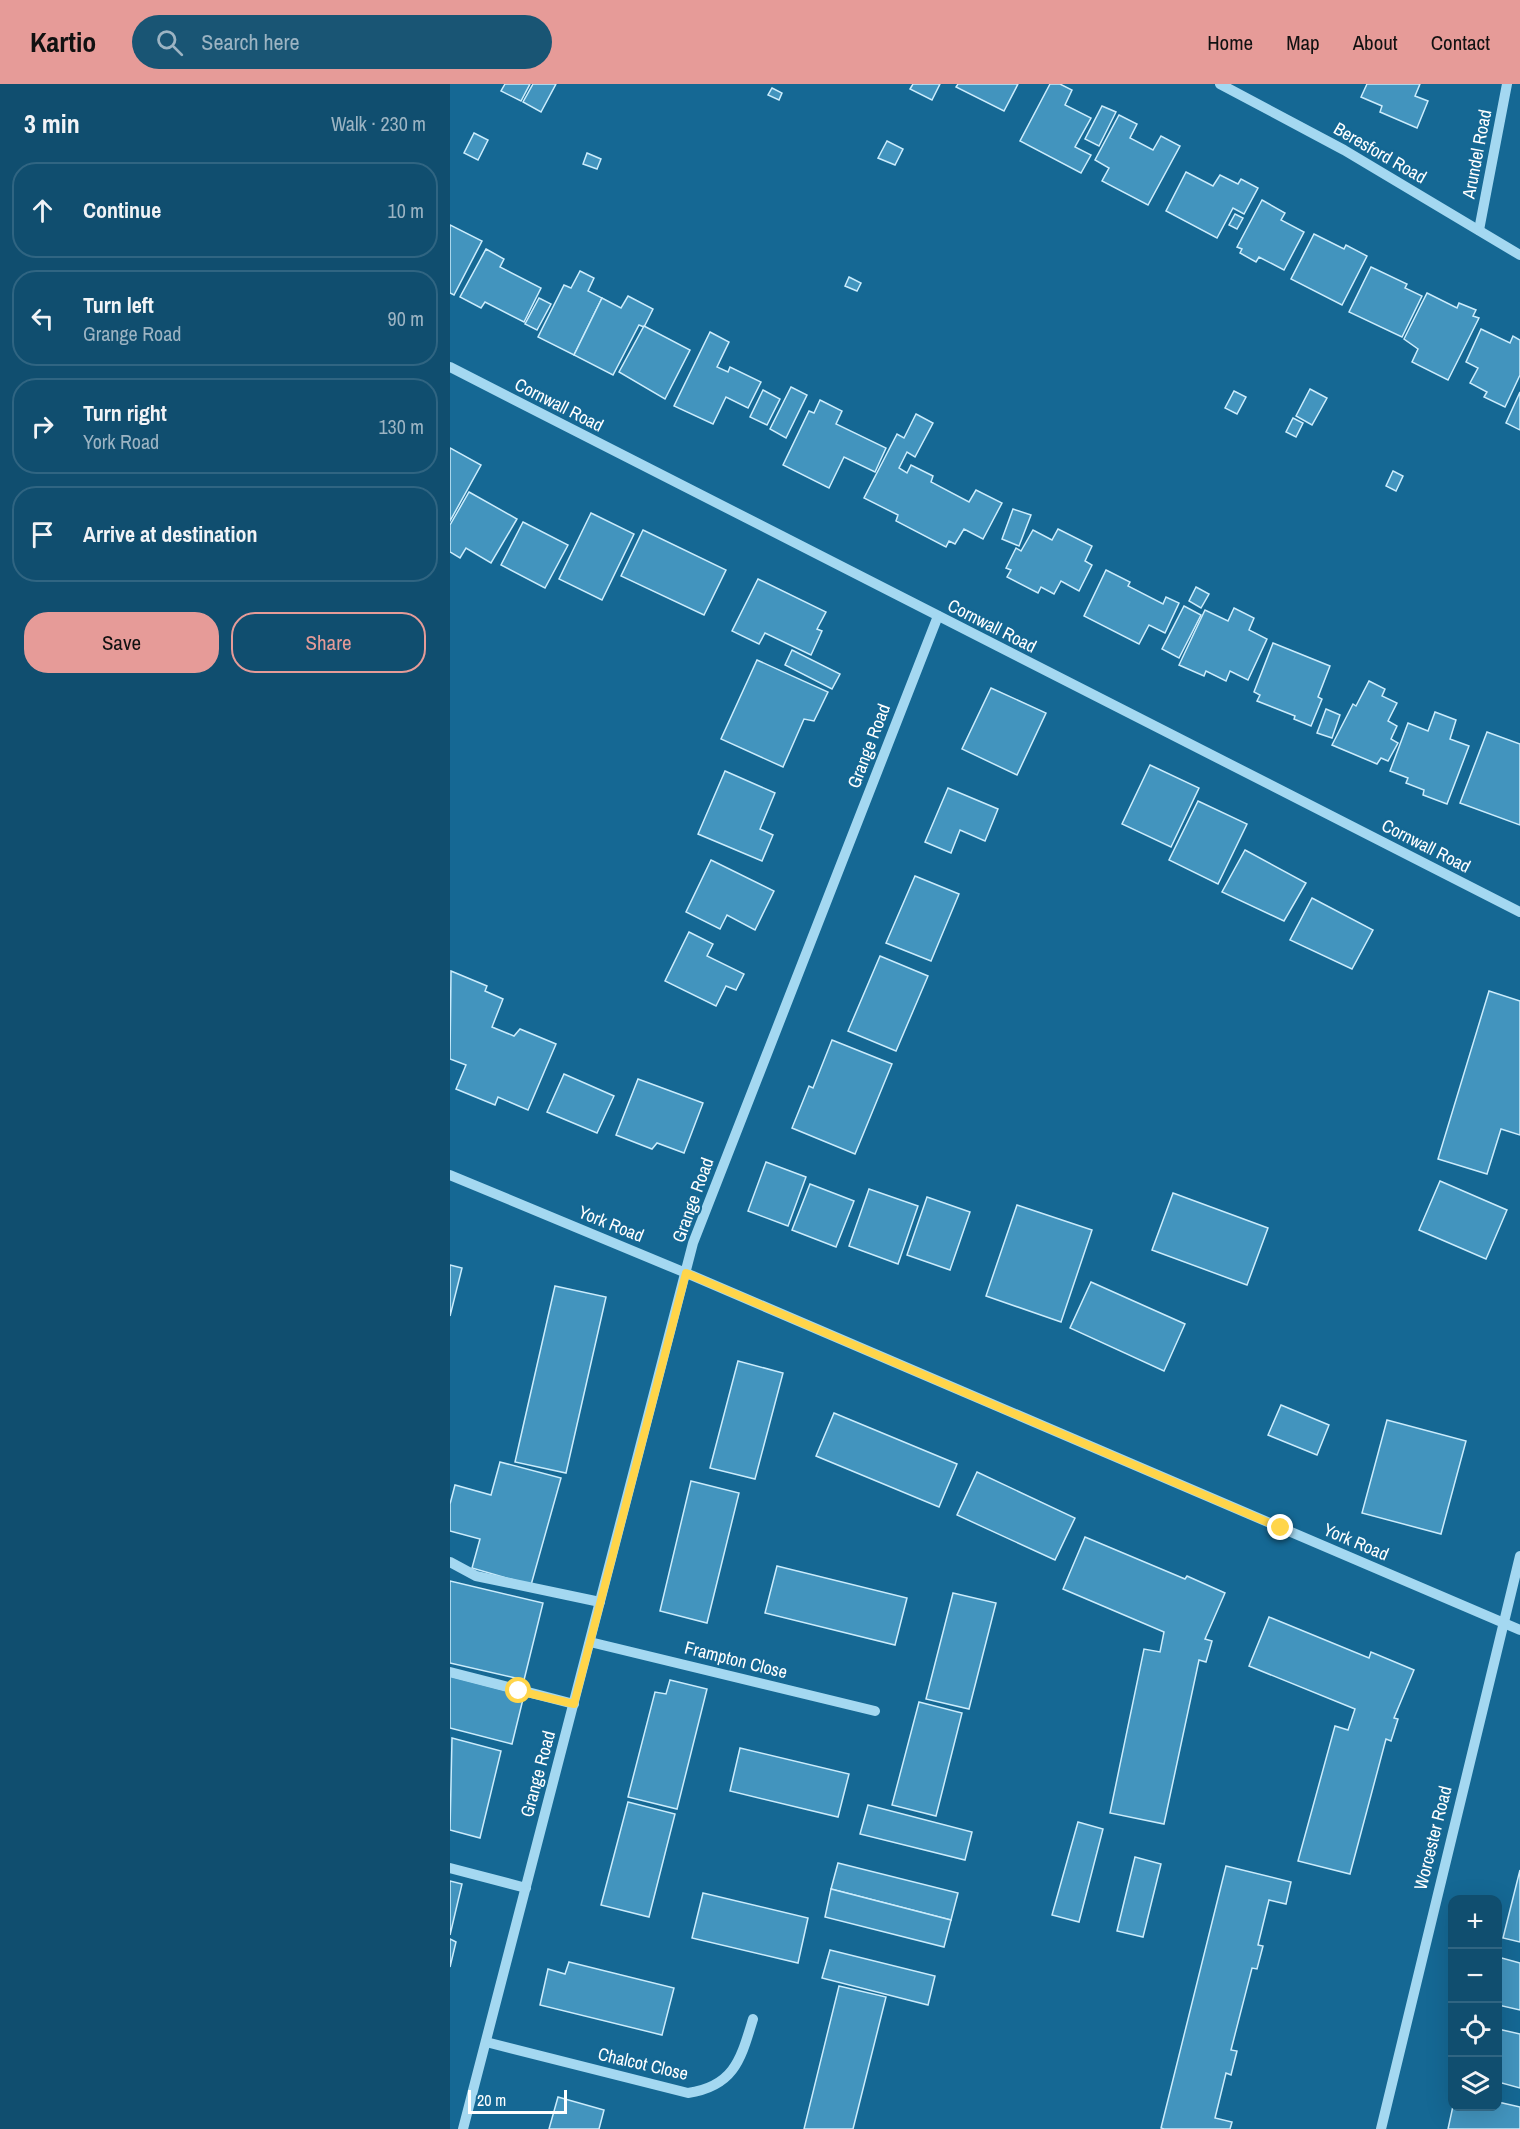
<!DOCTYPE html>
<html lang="en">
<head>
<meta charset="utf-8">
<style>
	:root { --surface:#104e6f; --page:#195574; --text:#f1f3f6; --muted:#9cb4c3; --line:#306582; --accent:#e69b98 }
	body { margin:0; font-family:"Archivo Narrow",sans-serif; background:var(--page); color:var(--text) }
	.controls { position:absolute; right:18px; bottom:18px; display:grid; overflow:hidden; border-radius:12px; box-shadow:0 6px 24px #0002 }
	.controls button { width:54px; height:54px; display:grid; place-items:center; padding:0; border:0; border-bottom:2px solid var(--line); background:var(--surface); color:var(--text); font:30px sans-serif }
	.scale { position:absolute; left:18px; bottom:15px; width:99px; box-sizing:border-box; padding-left:6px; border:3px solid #fff; border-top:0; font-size:16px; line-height:21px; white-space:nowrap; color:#fff; -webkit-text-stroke:4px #156894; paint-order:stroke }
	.stop { position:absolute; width:18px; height:18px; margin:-14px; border:4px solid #ffd54a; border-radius:50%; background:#fff }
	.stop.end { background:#ffd54a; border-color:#fff; box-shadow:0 2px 6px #0008 }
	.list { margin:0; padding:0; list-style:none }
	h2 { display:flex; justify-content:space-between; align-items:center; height:78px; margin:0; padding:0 24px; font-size:26px }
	h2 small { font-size:20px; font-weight:400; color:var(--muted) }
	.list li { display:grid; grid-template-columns:39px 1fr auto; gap:18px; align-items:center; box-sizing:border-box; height:96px; margin:0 12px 12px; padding:0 12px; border:2px solid var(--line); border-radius:24px }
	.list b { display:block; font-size:22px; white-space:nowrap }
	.list p { margin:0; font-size:20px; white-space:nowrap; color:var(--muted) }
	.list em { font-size:20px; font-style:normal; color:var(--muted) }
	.actions { display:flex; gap:12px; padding:18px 24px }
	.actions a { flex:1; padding:14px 0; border:2px solid var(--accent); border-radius:24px; text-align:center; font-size:21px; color:var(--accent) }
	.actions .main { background:var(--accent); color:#111 }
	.icon { flex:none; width:33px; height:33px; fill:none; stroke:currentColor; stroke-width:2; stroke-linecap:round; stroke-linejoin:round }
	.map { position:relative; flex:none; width:1070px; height:2045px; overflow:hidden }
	header { display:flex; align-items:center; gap:36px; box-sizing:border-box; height:84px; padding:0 30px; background:var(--accent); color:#111 }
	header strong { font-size:28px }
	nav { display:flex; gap:33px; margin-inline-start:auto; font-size:21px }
	.search { width:420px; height:54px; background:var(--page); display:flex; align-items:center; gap:15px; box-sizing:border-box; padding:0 21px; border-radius:33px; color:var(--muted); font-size:22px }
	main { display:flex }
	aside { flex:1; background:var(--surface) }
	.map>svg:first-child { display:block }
</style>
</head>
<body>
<header>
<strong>Kartio</strong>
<div class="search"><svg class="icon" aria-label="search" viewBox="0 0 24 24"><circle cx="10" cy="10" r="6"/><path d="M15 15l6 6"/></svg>Search here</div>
<nav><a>Home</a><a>Map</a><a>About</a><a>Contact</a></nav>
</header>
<main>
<aside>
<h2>3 min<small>Walk · 230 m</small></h2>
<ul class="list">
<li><svg class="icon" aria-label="ahead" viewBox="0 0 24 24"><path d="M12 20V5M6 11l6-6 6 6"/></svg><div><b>Continue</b></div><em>10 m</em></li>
<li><svg class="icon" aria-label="left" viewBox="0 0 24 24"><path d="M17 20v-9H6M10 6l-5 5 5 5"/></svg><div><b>Turn left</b><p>Grange Road</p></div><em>90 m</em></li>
<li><svg class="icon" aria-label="right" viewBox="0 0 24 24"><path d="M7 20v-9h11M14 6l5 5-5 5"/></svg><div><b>Turn right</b><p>York Road</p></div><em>130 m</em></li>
<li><svg class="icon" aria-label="arrive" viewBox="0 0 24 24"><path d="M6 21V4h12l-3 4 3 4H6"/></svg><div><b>Arrive at destination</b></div></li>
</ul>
<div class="actions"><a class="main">Save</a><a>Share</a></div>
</aside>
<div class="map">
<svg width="1070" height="2045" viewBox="0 0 1070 2045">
	<rect width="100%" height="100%" fill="#156894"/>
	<!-- building -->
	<g fill="#4294be" stroke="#cbecfc" stroke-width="1.5">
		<path d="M55,0h25l-9,17 -20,-10z"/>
		<path d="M83,0h23l-15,28 -18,-10z"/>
		<path d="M463,0h27l-8,16 -22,-11z"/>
		<path d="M508,0h60l-14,27 -48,-24z"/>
		<path d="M600,0h10l12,6 -7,15 26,13 -16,29 16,8 -10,18 -61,-32z"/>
		<path d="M917,0h53l-5,12 13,5 -11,27 -37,-16 2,-6 -21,-9z"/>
		<path d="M322,4l10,5 -3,7 -11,-5z"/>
		<path d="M652,22l14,6 -17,34 -14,-7z"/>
		<path d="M669,31l18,9 -7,14 23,12 8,-14 19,10 -32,59 -46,-24 7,-13 -14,-8z"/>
		<path d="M24,49l14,7 -10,20 -14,-7z"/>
		<path d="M437,57l16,8 -8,16 -17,-7z"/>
		<path d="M137,69l14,6 -4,10 -14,-5z"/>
		<path d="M736,88l27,14 7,-11 18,9 3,-5 17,9 -14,26 -11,-6 -16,30 -51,-27z"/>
		<path d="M812,116l23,13 -4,7 23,12 -20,38 -25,-13 -3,5 -16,-9 2,-4 -5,-2z"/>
		<path d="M785,130l8,4 -6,11 -8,-4z"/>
		<path d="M0,141l32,16 -28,54 -4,-2z"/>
		<path d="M864,150l30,15 2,-4 21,11 -25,49 -51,-26z"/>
		<path d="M36,165l18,10 -4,8 41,21 -17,34 -39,-20 -4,6 -21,-11z"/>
		<path d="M921,183l36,17 -2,4 17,8 -20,41 -53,-25z"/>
		<path d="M130,187l14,7 -6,13 14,7 -28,57 -36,-18 26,-52 7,3z"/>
		<path d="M399,193l12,6 -4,8 -12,-5z"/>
		<path d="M977,209l30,15 2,-5 17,7 -3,6 6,2 -31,62 -36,-18 6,-13 -14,-10z"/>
		<path d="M178,212l25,13 -9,18 -5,-2 -26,50 -39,-20 28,-57 19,10z"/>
		<path d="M89,214l12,6 -14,26 -12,-6z"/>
		<path d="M194,242l46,24 -25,49 -46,-27z"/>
		<path d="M1031,245l29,14 3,-7 7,4v35l-15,32 -21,-10 3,-5 -17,-9 8,-15 -12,-6z"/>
		<path d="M260,248l19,10 -12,25 11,5 2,-5 31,15 -13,26 -22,-11 -13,27 -39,-18z"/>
		<path d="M341,303l16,8 -21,43 -16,-9z"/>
		<path d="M860,305l17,9 -15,27 -16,-9z"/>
		<path d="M313,306l17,9 -13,26 -17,-8z"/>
		<path d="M784,307l12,6 -9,17 -12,-6z"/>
		<path d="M1070,308v38l-14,-7z"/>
		<path d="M370,316l22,11 -6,13 50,24 -11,24 -31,-15 -15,31 -46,-23 26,-54 5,2z"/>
		<path d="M466,330l17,9 -18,34 -8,-5 -8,16 8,5 4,-8 22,11 -2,6 38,20 7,-12 26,13 -19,36 -19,-10 -9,15 -6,-3 -3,6 -50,-26 2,-6 -34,-17 33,-64 7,4z"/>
		<path d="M843,334l10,5 -7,14 -10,-5z"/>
		<path d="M0,364l31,17 -31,56z"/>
		<path d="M943,387l10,5 -7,15 -10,-5z"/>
		<path d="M19,408l48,27 -26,44 -25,-15 -6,10 -10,-6v-27z"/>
		<path d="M563,425l18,6 -12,31 -17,-7z"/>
		<path d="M141,429l43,21 -32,66 -43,-21z"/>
		<path d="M73,438l45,23 -23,43 -44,-23z"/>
		<path d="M608,445l34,17 -7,15 7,4 -13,26 -18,-10 -7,13 -13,-7 -3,6 -31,-16 4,-7 -5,-2 10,-20 5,3 12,-21 19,10z"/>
		<path d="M193,446l83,40 -22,45 -83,-39z"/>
		<path d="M656,486l24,12 -2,4 35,18 3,-7 13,6 -14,30 -16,-8 -10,19 -55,-28z"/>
		<path d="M308,495l68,33 -9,17 5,2 -11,24 -46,-22 -6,11 -27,-13z"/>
		<path d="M746,503l13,7 -8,14 -12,-7z"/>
		<path d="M734,522l17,9 -22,43 -17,-9z"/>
		<path d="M784,524l20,10 -5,12 18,9 -19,41 -18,-9 -4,10 -20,-10 -2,5 -25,-11 26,-55 23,11z"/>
		<path d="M823,559l57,23 -12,31 4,2 -11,27 -17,-7 1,-3 -38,-15 3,-6 -6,-3z"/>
		<path d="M342,566l48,24 -8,15 -47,-24z"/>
		<path d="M307,576l71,32 -14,29 -10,-2 -21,48 -62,-28z"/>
		<path d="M919,597l16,8 -3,7 15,7 -9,18 9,5 -6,13 7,4 -10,18 -7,-3 -4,6 -45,-19 21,-41 3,2z"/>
		<path d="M541,604l55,25 -29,62 -55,-26z"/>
		<path d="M876,625l14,6 -8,23 -15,-5z"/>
		<path d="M985,628l21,8 -6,19 19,7 -22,58 -24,-9 1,-5 -18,-7 2,-5 -18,-7 18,-48 20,8z"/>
		<path d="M1037,648l33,12v81l-60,-22z"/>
		<path d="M700,681l49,23 -28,59 -49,-23z"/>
		<path d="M275,687l50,22 -15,36 13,6 -11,26 -64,-27z"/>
		<path d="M498,704l50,21 -13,32 -25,-11 -9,23 -26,-11z"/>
		<path d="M748,717l49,23 -29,60 -49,-24z"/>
		<path d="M795,766l61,33 -22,38 -62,-29z"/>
		<path d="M261,776l63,31 -19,39 -28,-15 -7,14 -34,-17z"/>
		<path d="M465,792l44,18 -28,67 -45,-18z"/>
		<path d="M862,814l61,32 -21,39 -62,-29z"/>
		<path d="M239,848l24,12 -6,12 37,18 -8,16 -10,-4 -10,20 -51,-25z"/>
		<path d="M430,872l48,20 -32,75 -48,-20z"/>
		<path d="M1,887l36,15 -2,5 18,8 -11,28 22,9 6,-7 36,15 -28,66 -30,-13 -3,8 -39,-16 10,-24 -16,-6z"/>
		<path d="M1039,907l31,10v134l-19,-6 -14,45 -49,-15z"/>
		<path d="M382,956l60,24 -37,90 -63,-26 17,-42 4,2z"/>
		<path d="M114,990l50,22 -17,37 -50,-21z"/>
		<path d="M188,995l65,24 -19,50 -27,-10 -5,6 -36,-14z"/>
		<path d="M316,1078l40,15 -18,49 -40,-15z"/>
		<path d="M990,1097l67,29 -21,49 -67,-29z"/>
		<path d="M360,1100l44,17 -18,46 -44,-17z"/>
		<path d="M419,1105l49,17 -20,58 -49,-18z"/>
		<path d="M723,1109l95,35 -21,57 -95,-35z"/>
		<path d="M477,1113l43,15 -20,58 -43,-15z"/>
		<path d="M567,1121l75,25 -31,92 -75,-26z"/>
		<path d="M0,1181l12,3 -12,48z"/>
		<path d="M641,1198l94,42 -21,47 -94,-43z"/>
		<path d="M105,1202l51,11 -40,176 -51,-11z"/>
		<path d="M288,1277l45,12 -28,106 -45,-11z"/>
		<path d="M831,1321l48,20 -12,30 -49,-20z"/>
		<path d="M384,1329l123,51 -18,43 -123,-51z"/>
		<path d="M937,1336l79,21 -25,93 -79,-21z"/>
		<path d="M50,1378l61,16 -30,107 -59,-17 8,-29 -30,-8v-27l5,-19 36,10z"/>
		<path d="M527,1388l98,46 -20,42 -98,-45z"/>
		<path d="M241,1397l48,12 -32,130 -47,-12z"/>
		<path d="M635,1453l100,42 2,-3 38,17 -20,46 7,2 -6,21 -7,-2 -35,164 -54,-11 34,-164 16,3 4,-20 -101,-43z"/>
		<path d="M327,1482l130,32 -12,47 -130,-32z"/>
		<path d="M0,1497l93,22 -19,77 -74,-17z"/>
		<path d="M503,1509l43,10 -27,106 -43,-10z"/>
		<path d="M819,1533l100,41 2,-6 43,18 -20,48 4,1 -7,22 -5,-2 -36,135 -52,-13 37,-135 13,4 7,-21 -106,-43z"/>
		<path d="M0,1592l74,19 -12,49 -62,-16z"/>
		<path d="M220,1596l37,9 -30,120 -49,-12 27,-105 11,2z"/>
		<path d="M469,1618l43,11 -26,103 -44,-11z"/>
		<path d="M2,1654l49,13 -21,87 -30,-8z"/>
		<path d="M290,1664l109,26 -11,43 -108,-26z"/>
		<path d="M178,1718l47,12 -26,103 -48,-12z"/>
		<path d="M418,1721l104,27 -7,28 -105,-26z"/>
		<path d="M628,1738l25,7 -24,93 -27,-7z"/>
		<path d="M685,1773l26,7 -18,73 -26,-6z"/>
		<path d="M388,1779l120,30 -7,27 -120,-31z"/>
		<path d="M776,1782l65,16 -5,22 -17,-4 -11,45 5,1 -6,23 -5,-1 -21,82 6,1 -6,24 -5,-2 -11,45 17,4 -2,7h-66l-3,-1z"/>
		<path d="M1070,1786v72l-17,-4z"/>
		<path d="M0,1797l12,3 -12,51z"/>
		<path d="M381,1805l120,31 -7,27 -119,-30z"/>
		<path d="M253,1809l105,25 -10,45 -106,-25z"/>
		<path d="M0,1855l6,3 -6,25z"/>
		<path d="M380,1866l105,26 -7,29 -106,-27z"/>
		<path d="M1048,1873l22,6v47l-22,-5z"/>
		<path d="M119,1878l105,26 -12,47 -122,-30 8,-36 17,5z"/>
		<path d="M389,1902l47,11 -33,132h-49z"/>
		<path d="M1048,1945l22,5v54l-22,-6z"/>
		<path d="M108,2013l46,13 -5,19h-50z"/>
		<path d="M1048,2018l22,5v22h-72l5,-23h45z"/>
	</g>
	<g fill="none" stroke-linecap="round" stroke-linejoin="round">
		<!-- minor -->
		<g stroke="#a4d8f1" stroke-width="10">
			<path d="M770,0l124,66 176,105"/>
			<path d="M1029,146l28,-146"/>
			<path d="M0,283l1070,545"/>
			<path d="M0,1091l236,98 834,357"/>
			<path d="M0,1478l26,14 124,26"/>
			<path d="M140,1558l285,69"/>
			<path d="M0,1588l124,32"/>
			<path d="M0,1784l76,20"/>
			<path d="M36,1958l202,51c47,-7 53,-35 65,-74"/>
			<path d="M13,2045l230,-886 245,-627"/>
			<path d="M931,2045l139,-573"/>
		</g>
	</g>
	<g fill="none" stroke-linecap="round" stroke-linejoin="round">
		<!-- route -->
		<path stroke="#ffd54a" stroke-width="8" d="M69,1607l55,13 112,-431 595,255"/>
	</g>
	<g text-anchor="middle" stroke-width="4.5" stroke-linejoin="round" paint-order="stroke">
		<!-- street labels -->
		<g font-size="18" fill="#fff" stroke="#156894">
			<text transform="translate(930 69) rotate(30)" y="6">Beresford Road</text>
			<text transform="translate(1027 70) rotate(-79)" y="6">Arundel Road</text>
			<text transform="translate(109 321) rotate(27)" y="6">Cornwall Road</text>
			<text transform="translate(542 542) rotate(27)" y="6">Cornwall Road</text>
			<text transform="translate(419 662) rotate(-69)" y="6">Grange Road</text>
			<text transform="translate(976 762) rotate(27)" y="6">Cornwall Road</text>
			<text transform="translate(243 1116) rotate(-70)" y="6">Grange Road</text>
			<text transform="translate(161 1140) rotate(22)" y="6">York Road</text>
			<text transform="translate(906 1458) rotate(23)" y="6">York Road</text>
			<text transform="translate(286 1576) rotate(14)" y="6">Frampton Close</text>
			<text transform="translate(88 1690) rotate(-75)" y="6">Grange Road</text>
			<text transform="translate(983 1754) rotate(-76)" y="6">Worcester Road</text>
			<text transform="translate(193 1980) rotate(13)" y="6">Chalcot Close</text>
		</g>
	</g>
</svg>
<div class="controls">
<button>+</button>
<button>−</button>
<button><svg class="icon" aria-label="locate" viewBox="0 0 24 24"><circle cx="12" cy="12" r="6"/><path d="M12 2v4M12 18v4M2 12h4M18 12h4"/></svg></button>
<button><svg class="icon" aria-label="layers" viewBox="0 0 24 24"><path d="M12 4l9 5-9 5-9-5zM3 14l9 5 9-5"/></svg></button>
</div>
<div class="scale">20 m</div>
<div class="stop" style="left:69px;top:1607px"></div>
<div class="stop end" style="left:831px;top:1444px"></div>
</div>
</main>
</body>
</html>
